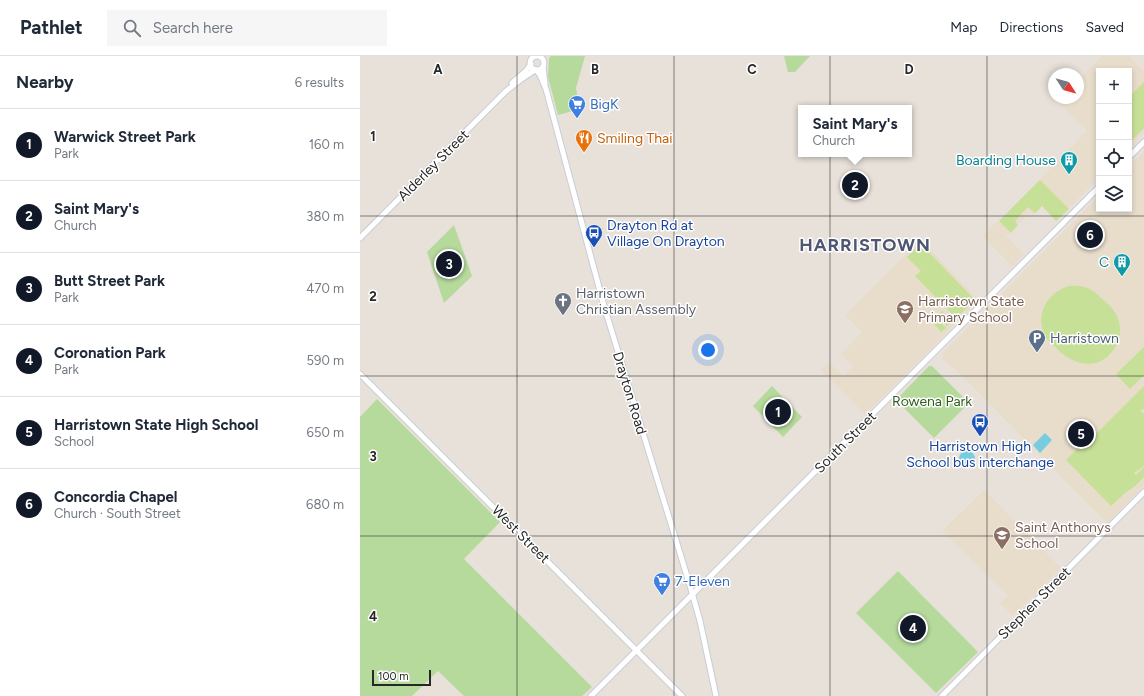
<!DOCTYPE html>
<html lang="en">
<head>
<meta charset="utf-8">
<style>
	:root { --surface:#fff; --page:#f6f6f7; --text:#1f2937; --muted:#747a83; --line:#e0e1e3; --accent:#111827 }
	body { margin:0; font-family:Figtree,sans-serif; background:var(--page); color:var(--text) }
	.controls { position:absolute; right:12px; top:12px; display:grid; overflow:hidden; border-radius:0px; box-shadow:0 2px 6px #0003 }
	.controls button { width:36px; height:36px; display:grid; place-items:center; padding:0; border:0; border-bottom:1px solid var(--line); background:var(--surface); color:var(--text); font:20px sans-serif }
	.compass { position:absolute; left:688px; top:12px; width:36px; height:36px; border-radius:50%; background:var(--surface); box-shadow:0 2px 6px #0003; rotate:126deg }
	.scale { position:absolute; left:12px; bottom:10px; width:59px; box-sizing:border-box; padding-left:4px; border:2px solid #272727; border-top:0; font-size:11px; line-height:14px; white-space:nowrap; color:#272727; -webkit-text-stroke:3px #fff; paint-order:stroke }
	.you { position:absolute; left:348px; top:294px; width:14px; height:14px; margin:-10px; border:3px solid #fff; border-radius:50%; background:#1a73e8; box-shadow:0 0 0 6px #1a73e833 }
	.badge { display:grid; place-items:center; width:26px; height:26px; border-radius:50%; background:var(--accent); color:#fff; font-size:13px; font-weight:700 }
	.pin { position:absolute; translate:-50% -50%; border:2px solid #fff; box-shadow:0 1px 4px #0006 }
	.popup { position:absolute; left:438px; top:49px; width:114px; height:52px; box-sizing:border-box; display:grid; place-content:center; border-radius:0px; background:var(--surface); filter:drop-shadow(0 1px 3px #0005); font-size:13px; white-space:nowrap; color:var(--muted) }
	.popup b { font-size:15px; color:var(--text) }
	.popup::after { content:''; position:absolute; left:50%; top:100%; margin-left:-8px; border:8px solid transparent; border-top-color:var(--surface) }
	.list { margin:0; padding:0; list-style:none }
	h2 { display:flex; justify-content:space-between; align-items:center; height:52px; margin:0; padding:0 16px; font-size:17px }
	h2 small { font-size:13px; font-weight:400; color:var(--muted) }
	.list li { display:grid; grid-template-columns:26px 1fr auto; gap:12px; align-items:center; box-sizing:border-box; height:72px; padding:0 16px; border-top:1px solid var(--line) }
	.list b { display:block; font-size:15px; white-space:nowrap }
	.list p { margin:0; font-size:13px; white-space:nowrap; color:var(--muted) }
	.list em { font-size:13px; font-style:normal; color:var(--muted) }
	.icon { flex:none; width:22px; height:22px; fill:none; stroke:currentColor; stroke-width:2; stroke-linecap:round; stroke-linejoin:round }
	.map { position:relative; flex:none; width:784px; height:640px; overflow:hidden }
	header { display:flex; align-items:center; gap:24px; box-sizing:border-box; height:56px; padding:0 20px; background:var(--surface); border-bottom:1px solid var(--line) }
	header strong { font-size:19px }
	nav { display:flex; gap:22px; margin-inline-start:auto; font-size:14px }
	.search { width:280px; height:36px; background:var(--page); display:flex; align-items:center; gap:10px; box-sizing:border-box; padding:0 14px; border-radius:0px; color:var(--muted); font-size:15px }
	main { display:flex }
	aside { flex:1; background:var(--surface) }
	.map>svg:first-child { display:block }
</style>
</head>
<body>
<header>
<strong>Pathlet</strong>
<div class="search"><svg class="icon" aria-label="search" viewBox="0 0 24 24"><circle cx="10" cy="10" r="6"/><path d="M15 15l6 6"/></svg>Search here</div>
<nav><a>Map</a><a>Directions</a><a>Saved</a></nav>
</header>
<main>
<aside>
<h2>Nearby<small>6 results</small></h2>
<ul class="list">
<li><span class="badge">1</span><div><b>Warwick Street Park</b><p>Park</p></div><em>160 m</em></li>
<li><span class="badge">2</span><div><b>Saint Mary's</b><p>Church</p></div><em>380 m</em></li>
<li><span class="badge">3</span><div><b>Butt Street Park</b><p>Park</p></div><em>470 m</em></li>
<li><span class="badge">4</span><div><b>Coronation Park</b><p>Park</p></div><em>590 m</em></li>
<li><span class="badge">5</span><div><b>Harristown State High School</b><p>School</p></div><em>650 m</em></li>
<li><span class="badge">6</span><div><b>Concordia Chapel</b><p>Church · South Street</p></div><em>680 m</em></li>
</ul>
</aside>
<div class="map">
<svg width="784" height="640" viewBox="0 0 784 640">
	<rect width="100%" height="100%" fill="#e8e1da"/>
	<!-- education -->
	<g fill="#e8ddcb">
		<path d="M742,0h27l15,16v60l-15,15v-76h-30v107l-43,43 -14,-15 -7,7 -2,3 -3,-3 -24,23 18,18 -12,12 -30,-30 12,-12 5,-3 88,-90 -30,-30 3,-3h18v-18z"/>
		<path d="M784,96v334l-37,37 -146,-148 -18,-16v-6l156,-157v13h30v-43z"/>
		<path d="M561,184l58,60 -114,114 -44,-44 8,-8 14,14 10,-9 -12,-13 21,-22 -17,-17z"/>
		<path d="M624,434l77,78 -48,48 -13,-13 8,-8 -66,-64z"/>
	</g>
	<!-- green -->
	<g fill="#b5da9c">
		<path d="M191,0h34l-9,32 4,21 -22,6 -10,-38 1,-19z"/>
		<path d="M424,0h26l-15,16h-7z"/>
		<path d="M94,169l18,51 -28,27 -17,-51z"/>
		<path d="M569,310h3l37,37 -35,35 -38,-38z"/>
		<path d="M412,330l30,31 -19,20 -30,-31z"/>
		<path d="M17,343l123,123 -36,37 128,128 -10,9h-118l-26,-25 -26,25h-52v-279z"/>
		<path d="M538,515l80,81 -42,41 -80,-80z"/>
	</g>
	<!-- pitch -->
	<g fill="#c7e098">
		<path d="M784,26v46l-15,15v-46z"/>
		<path d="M680,124l29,29 -13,12 -14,-15 -7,7 -7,-6 -13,14 3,4 -7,8 -12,-12z"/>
		<path d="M561,188l54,56 -19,18 -41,-42 6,-5 -14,-14z"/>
		<path d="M709,230c6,0 12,-1 18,2 6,2 10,6 14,10 5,4 10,8 13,13 9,13 8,31 -3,42 -15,17 -35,12 -51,-1 -4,-5 -9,-8 -13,-13 -14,-22 -1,-46 22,-53z"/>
		<path d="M582,255l10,10 -5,5 -9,-10z"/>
		<path d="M576,262l10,10 -5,4 -9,-10z"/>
		<path d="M784,291v28l-14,14 -14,-15z"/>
		<path d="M784,330v23l-4,1 4,4v52l-10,7 2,2 8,-8v10l-9,9 -10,7 -14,13 -45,-46 28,-28 2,2z"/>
	</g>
	<!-- water -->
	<g fill="#77cce0">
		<path d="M685,377l7,7 -12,13 -7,-8z"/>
		<circle cx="607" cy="403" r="8"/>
	</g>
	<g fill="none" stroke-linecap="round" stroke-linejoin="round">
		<defs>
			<g id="secondary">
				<circle cx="177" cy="7" r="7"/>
				<path d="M183,11l2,17"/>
				<path d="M176,14l4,5 6,14 58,217 87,283 9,32 16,75"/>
				<path d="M152,27l14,-12 5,-7"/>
				<path d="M769,101l15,-15"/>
				<path d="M0,182l145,-146 15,-12 15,-10"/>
				<path d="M0,318l322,322"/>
				<path d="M231,640l508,-509"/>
				<path d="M582,640l202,-204"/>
			</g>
		</defs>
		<!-- secondary casing -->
		<use href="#secondary" stroke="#c8cdd8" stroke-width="7"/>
		<!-- secondary -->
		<use href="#secondary" stroke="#fff" stroke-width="5"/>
	</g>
	<!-- grid -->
	<path fill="none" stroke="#272727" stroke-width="1" stroke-opacity="0.55" d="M157,0v640M314,0v640M470,0v640M627,0v640M0,160h784M0,320h784M0,480h784"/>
	<!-- icons -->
	<defs>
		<symbol id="supermarket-pin" viewBox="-11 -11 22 30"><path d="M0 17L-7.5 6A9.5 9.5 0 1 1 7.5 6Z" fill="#3f7fe0" stroke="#fff"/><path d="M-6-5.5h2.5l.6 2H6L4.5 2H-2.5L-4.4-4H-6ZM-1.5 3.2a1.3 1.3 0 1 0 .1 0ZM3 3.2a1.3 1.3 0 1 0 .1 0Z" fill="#fff"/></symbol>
		<symbol id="restaurant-pin" viewBox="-11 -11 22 30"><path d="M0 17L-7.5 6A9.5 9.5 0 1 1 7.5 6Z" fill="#e8710a" stroke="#fff"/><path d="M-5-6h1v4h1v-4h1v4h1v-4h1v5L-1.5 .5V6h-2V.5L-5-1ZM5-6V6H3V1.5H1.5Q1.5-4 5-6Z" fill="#fff"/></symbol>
		<symbol id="building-pin" viewBox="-11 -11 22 30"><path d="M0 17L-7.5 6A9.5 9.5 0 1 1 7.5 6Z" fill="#0f9aa8" stroke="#fff"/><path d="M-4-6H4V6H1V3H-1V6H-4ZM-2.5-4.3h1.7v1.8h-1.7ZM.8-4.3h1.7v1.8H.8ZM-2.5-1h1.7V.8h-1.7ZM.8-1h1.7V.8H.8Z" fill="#fff"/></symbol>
		<symbol id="bus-pin" viewBox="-11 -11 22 30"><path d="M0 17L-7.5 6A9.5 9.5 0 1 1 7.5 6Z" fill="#1a4fb4" stroke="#fff"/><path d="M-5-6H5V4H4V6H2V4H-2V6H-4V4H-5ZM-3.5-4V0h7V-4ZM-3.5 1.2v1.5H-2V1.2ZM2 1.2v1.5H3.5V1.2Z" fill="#fff"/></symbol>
		<symbol id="church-pin" viewBox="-11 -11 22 30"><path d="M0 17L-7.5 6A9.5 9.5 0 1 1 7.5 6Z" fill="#6b7280" stroke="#fff"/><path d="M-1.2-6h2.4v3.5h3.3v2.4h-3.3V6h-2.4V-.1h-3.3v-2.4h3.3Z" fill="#fff"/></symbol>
		<symbol id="school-pin" viewBox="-11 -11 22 30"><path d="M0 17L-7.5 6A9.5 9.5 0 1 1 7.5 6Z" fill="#8d6e63" stroke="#fff"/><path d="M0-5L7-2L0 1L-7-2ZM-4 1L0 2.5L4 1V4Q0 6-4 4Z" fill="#fff"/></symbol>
		<symbol id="parking-pin" viewBox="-11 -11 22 30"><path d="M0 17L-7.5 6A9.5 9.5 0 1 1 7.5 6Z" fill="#5c6f8a" stroke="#fff"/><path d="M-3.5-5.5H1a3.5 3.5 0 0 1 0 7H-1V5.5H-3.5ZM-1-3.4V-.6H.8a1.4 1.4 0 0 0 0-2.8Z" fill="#fff"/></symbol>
	</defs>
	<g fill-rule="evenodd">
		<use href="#supermarket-pin" x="207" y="38" width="20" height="27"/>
		<use href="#restaurant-pin" x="214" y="72" width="20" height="27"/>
		<use href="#building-pin" x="699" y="94" width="20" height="27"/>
		<use href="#bus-pin" x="224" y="167" width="20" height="27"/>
		<use href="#building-pin" x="752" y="196" width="20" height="27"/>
		<use href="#church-pin" x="193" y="235" width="20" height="27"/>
		<use href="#school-pin" x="535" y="243" width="20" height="27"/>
		<use href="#parking-pin" x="667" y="272" width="20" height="27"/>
		<use href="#bus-pin" x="610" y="356" width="20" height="27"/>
		<use href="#school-pin" x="632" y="469" width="20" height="27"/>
		<use href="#supermarket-pin" x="292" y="515" width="20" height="27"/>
	</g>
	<g text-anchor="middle" stroke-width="3" stroke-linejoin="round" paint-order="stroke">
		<!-- shop labels -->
		<g font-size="14" fill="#366cbe" stroke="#fff" text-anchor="start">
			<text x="230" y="53">BigK</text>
			<text x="315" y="530">7-Eleven</text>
		</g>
		<!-- food labels -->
		<g font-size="14" fill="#c56008" stroke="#fff" text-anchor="start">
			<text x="237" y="87">Smiling Thai</text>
		</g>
		<!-- culture labels -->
		<g font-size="14" fill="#0d838f" stroke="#fff" text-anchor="end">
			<text x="696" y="109">Boarding House</text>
			<text x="749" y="211">C</text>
		</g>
		<!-- street labels -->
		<g font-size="14" fill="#272727" stroke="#fff">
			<text transform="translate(73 109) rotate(-45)" y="5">Alderley Street</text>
			<text transform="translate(270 337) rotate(73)" y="5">Drayton Road</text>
			<text transform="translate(485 386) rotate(-45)" y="5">South Street</text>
			<text transform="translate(161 478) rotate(45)" y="5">West Street</text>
			<text transform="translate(674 547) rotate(-45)" y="5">Stephen Street</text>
		</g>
		<!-- transit labels -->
		<g font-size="14" fill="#164399" stroke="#fff" text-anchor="start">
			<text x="247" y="174">Drayton Rd at<tspan x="247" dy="16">Village On Drayton</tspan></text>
			<text x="620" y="395" text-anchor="middle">Harristown High<tspan x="620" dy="16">School bus interchange</tspan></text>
		</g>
		<!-- worship labels -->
		<g font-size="14" fill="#5b616d" stroke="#fff" text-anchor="start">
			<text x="216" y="242">Harristown<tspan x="216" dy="16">Christian Assembly</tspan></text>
		</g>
		<!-- education labels -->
		<g font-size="14" fill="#785e54" stroke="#fff" text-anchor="start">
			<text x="558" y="250">Harristown State<tspan x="558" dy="16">Primary School</tspan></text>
			<text x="655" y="476">Saint Anthonys<tspan x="655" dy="16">School</tspan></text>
		</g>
		<!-- service labels -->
		<g font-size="14" fill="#4e5e75" stroke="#fff" text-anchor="start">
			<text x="690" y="287">Harristown</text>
		</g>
		<!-- park labels -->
		<g font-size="14" fill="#315b20" stroke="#fff">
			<text x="572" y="350">Rowena Park</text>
		</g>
		<!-- district labels -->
		<g font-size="18" font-weight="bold" letter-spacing="1" fill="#4d5672" stroke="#fff">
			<text x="505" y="195">HARRISTOWN</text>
		</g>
	</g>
	<g font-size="13" text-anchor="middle" font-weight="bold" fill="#272727" stroke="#fff" stroke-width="3" stroke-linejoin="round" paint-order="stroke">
		<text x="78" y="18">A</text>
		<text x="235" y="18">B</text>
		<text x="392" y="18">C</text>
		<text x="549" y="18">D</text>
		<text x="13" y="85">1</text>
		<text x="13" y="245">2</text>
		<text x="13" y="405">3</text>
		<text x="13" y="565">4</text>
	</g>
</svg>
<div class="controls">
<button>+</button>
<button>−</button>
<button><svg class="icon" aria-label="locate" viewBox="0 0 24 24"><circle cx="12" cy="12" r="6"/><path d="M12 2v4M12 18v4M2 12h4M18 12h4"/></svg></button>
<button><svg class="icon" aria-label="layers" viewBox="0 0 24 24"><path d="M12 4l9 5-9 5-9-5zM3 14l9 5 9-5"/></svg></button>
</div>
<svg class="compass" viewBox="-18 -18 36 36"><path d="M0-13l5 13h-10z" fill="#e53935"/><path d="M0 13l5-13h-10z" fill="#747a83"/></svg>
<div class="scale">100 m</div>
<div class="you"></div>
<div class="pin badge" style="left:418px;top:356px">1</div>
<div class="pin badge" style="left:495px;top:129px">2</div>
<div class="popup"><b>Saint Mary's</b>Church</div>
<div class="pin badge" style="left:89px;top:208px">3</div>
<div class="pin badge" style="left:553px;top:572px">4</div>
<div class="pin badge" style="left:721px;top:378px">5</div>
<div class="pin badge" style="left:730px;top:179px">6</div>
</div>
</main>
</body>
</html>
